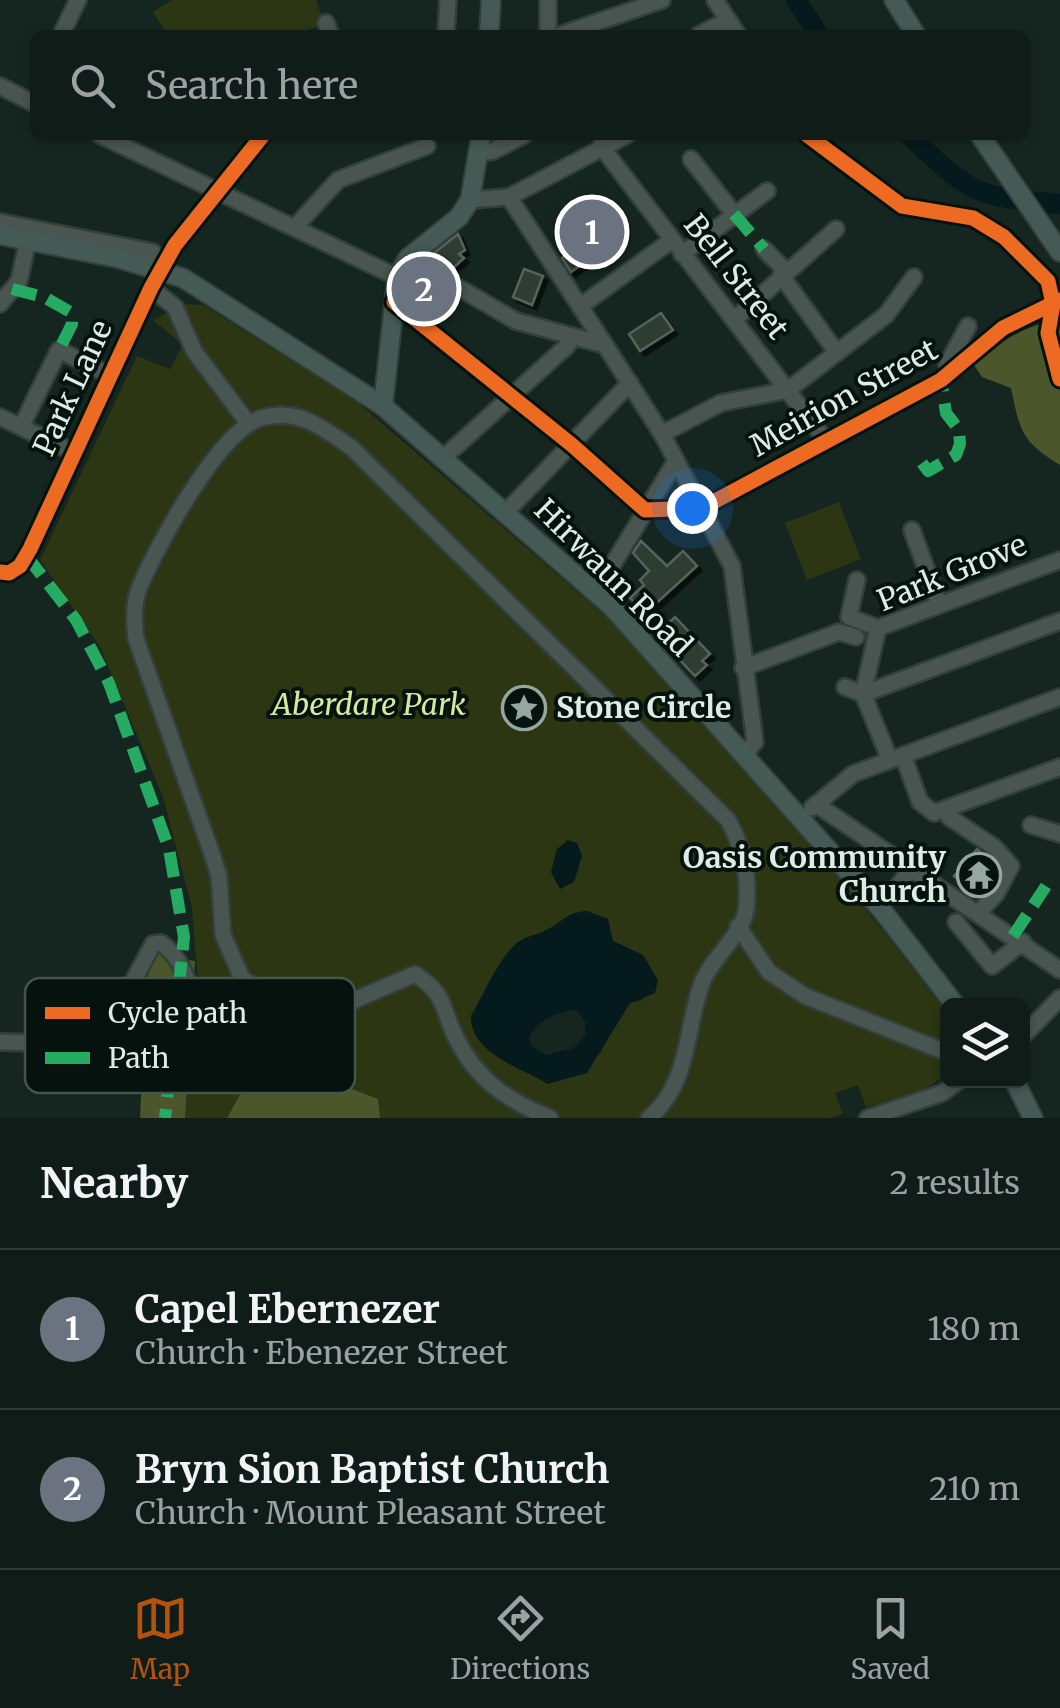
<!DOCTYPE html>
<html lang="en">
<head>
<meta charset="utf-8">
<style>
	:root { --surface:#101c18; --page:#192521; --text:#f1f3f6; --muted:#9ca1a2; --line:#303a37; --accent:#b45309 }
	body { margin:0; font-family:Merriweather,serif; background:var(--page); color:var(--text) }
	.controls { position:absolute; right:30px; bottom:30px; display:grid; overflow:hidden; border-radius:15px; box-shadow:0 2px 8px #0004 }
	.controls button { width:90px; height:90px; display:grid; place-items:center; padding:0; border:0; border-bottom:2px solid var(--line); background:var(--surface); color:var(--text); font:50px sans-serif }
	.you { position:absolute; left:692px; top:508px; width:35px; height:35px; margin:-25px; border:8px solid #fff; border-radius:50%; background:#1a73e8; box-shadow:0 0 0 15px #1a73e833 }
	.badge { display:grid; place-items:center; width:65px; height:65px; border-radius:50%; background:var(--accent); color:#fff; font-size:32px; font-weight:700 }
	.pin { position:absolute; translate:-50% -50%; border:5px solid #fff; box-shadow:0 2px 10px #0006 }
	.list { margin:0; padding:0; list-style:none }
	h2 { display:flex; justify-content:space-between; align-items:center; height:130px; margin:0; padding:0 40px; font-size:42px }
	h2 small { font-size:32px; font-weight:400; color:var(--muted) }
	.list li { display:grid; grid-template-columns:65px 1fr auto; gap:30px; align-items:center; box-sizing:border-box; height:160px; padding:0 40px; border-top:2px solid var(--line) }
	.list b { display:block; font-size:38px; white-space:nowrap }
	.list p { margin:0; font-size:32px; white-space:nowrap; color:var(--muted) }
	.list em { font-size:32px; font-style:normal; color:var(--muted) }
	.icon { flex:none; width:55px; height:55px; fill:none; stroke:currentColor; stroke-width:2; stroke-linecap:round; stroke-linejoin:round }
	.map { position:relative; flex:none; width:1060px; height:1118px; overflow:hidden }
	.search { position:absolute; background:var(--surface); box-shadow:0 2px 8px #0004; left:30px; right:30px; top:30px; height:110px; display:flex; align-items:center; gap:25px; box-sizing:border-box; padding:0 35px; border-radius:15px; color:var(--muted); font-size:38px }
	.sheet { height:450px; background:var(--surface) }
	nav { display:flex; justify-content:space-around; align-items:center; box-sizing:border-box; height:140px; border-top:2px solid var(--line); background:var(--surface); font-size:28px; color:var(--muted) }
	nav a { display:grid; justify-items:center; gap:5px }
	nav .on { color:var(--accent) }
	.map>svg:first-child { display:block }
</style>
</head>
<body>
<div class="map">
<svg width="1060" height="1118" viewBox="0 0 1060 1118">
	<defs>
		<filter id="shadow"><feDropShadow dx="4.5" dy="4.5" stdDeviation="0" flood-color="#0009"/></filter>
	</defs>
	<rect width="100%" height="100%" fill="#152620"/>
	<!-- green -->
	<g fill="#2c3613" fill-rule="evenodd">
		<path d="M172,0h144l9,25 -36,10h-122l-14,-23z"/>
		<path d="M183,304l20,1 153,96 253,218 248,279 90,114v58c-16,24 -55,29 -81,37l-8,-22 -23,8 8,21 -14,4h-648l18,-121 -7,-89 -29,-111 -63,-150 -60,-87 97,-204 33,13 13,-24 -30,-25zM549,930l64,11 30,14v45l-13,3 -22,30 -7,20 -53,31 -58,-35 -12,-44 20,-38z"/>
		<path d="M839,502l22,57 -54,21 -22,-57z"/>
	</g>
	<!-- forest -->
	<g fill="#4b572b">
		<path d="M1060,320v145c-39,-24 -40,-34 -49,-77l-29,-11 -8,-12c27,-24 50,-40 86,-45z"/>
		<path d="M155,954l40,7 -10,157h-45l6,-136z"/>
		<path d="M262,1055l116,44 2,19h-153z"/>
	</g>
	<!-- water -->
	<g fill="#051a1d" fill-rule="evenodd">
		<path d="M568,840l9,3 5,13 -8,26 -14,7 -9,-17 6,-23z"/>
		<path d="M587,911l21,8 5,22 30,14 15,25 -3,13 -25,10 -43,70 -39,11c-29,-17 -78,-31 -77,-68 12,-20 28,-59 46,-73 10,-8 25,-9 35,-16 14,-9 18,-15 35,-16zM576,1010l9,11v15l-11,12 -28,7 -15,-9 -2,-9c9,-17 27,-25 47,-27z"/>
	</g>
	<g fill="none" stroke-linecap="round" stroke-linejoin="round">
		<!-- stream -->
		<path stroke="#051a1d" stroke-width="4" d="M213,1014l140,60"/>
		<!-- river -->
		<g stroke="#051a1d" stroke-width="20">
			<path d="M796,0l23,35"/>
			<path d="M909,135c64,60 63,61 151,69"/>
		</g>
	</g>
	<!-- building -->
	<g fill="#2d3c32" stroke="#56625b" stroke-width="2.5" filter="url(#shadow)">
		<path d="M594,202l6,9 7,-5 11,16 -27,19 4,5 -11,9 4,5 -17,12 -9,-14 23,-18 -15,-21z"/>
		<path d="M458,234l7,16 -6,4 5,4 -13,12 -22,-13z"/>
		<path d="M524,269l19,7 -11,29 -19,-8z"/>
		<path d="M414,274l37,22 -6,10 -5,4 -14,-11 -3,5 -15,-9z"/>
		<path d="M661,313l12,17 -33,21 -11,-17z"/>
		<path d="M641,541l26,25 16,-15 14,15 -58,53 -10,-12 5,-5 -4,-4 14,-13 -4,-5 9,-9 -16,-18z"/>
		<path d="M675,617l35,37 -8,7 5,4 -12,11 -39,-41z"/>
		<path d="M977,849l20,20 -18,26 -25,-19z"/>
	</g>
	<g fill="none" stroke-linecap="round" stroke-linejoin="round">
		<defs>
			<g id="minor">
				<path d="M548,0v35"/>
				<path d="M715,0l23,35"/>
				<path d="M326,23l5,12"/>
				<path d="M61,35l17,-35"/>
				<path d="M446,35l2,-35"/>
				<path d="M560,35l102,-35"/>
				<path d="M699,35l29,-15"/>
				<path d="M0,86l35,18"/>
				<path d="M100,135l297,142"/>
				<path d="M807,135l95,71 71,12 31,19"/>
				<path d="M601,146l226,296"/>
				<path d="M479,153l14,-2 31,-16"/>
				<path d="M691,159l43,55"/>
				<path d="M509,197l96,148"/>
				<path d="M470,200l39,-3 118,-62"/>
				<path d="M0,222l153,30"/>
				<path d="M295,227l43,-47 89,-34"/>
				<path d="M764,249l21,21"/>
				<path d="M682,254l85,-63"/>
				<path d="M408,258l108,63 89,24 57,89 70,132 23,176 -11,13"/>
				<path d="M781,275l56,78"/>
				<path d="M151,288l24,19 19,44 55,73"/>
				<path d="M394,302l178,143 73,65 57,-2 239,-128 62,-52 57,-28"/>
				<path d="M0,304l19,-23 9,-41"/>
				<path d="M582,305l90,-65"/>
				<path d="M735,319l101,-90"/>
				<path d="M951,371l-4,-6 21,-39"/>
				<path d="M0,417l73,35"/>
				<path d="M21,427l38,-77 50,25"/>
				<path d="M662,434l59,-31 67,-13 98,-75 28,-38"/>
				<path d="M442,459l126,-114 4,-9"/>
				<path d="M506,512l124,-129"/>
				<path d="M912,530l27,74"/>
				<path d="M0,572l9,1 11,-7 10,-17 121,-261 24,-43 88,-110"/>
				<path d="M857,580l-8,37 29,11"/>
				<path d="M596,592l80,-131"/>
				<path d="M743,668l96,-36 17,5"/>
				<path d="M845,687l18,7 197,-73"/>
				<path d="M903,755l17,47 14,11 126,-46"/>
				<path d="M890,760l-27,-66 15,-66 182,-68"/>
				<path d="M816,804l244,166"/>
				<path d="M812,808l41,-34 207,-77"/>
				<path d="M949,817l45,30 17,19 -15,28 -17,18"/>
				<path d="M1031,825l29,9"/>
				<path d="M890,897l22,-30"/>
				<path d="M956,922l36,44 31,-24"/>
				<path d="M738,926l31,46 36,24 143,57"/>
				<path d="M1022,1037l38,-39"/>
				<path d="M0,1042l114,3 13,-33 1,-21 25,-47 8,-1c42,30 10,77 83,37"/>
				<path d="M550,1118c-41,-17 -73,-37 -94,-80 -15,-31 -9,-43 -41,-64l-74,32 -30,8 -32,-8 -37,-28 -19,-43 -4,-59 -8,-25 -75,-212c-2,-18 -3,-36 4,-53 18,-42 79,-155 121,-168 37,-11 64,11 92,31l375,371c15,27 22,58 18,90 -4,26 -35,48 -44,73 -17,46 -12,101 -53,135"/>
				<path d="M868,1118l74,-25 18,-13"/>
			</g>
			<g id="major">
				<path d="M894,0l22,35"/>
				<path d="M489,35l2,-35"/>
				<path d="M980,135l80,117"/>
				<path d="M0,235l117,23 66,20 200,128 229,201 269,302 75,97"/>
				<path d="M383,406l14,-129 11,-19 51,-41 11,-17 11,-65"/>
				<path d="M1014,1080l19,38"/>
			</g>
		</defs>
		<!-- minor casing -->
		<use href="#minor" stroke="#323f3a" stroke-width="20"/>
		<!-- major casing -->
		<use href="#major" stroke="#323f3a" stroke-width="22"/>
		<!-- minor -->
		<use href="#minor" stroke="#495550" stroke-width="15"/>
		<!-- major -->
		<use href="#major" stroke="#455955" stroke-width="18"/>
		<!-- quiet -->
		<g stroke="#26ab63" stroke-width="12" stroke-dasharray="25 12" stroke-linecap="butt">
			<path d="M734,214l30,35"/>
			<path d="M12,289l32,8 28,16v11l-13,26"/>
			<path d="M922,463l6,8 28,-16 4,-11 -1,-14 -13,-17 -5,-33"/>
			<path d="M26,555l50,65 33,63 60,166 15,88 -19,181"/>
			<path d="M1013,936l33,-50"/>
		</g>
		<defs>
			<g id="cycleway">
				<path d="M807,135l95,71 71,12 31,19 44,44 5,23 -5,29 12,46"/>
				<path d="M394,302l178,143 73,65 57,-2 239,-128 62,-52 57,-28"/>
				<path d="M0,572l9,1 11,-7 10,-17 121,-261 24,-43 88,-110"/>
			</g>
		</defs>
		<!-- cycleway casing -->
		<use href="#cycleway" stroke="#06120d" stroke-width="21"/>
		<!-- cycleway -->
		<use href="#cycleway" stroke="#ed6a23" stroke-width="15"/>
	</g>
	<!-- icons -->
	<defs>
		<symbol id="sight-ring" viewBox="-11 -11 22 22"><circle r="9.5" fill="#06120d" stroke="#96a7a0" stroke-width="1.5"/><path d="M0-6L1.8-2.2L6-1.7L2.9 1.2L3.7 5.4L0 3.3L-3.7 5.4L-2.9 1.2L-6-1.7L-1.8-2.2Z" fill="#96a7a0"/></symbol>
		<symbol id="temple-ring" viewBox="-11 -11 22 22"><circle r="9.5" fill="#06120d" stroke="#96a7a0" stroke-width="1.5"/><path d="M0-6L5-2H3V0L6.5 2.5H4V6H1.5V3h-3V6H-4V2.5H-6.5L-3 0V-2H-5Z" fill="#96a7a0"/></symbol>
	</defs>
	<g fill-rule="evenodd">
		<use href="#sight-ring" x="499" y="683" width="50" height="50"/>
		<use href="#temple-ring" x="954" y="850" width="50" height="50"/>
	</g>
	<g text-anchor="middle" stroke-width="8" stroke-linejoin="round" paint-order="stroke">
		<!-- street labels -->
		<g font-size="30" fill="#dcede5" stroke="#06120d">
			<text transform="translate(736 277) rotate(52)" y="10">Bell Street</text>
			<text transform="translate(73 388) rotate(-65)" y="10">Park Lane</text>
			<text transform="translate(844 398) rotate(-29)" y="10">Meirion Street</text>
			<text transform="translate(952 573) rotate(-22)" y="10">Park Grove</text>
			<text transform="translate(613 578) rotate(45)" y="10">Hirwaun Road</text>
		</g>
		<!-- park labels -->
		<g font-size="30" font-style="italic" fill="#d5eb9c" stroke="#06120d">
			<text x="369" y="715">Aberdare Park</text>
		</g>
		<!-- poi labels -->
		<g font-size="30" font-weight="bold" fill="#dcede5" stroke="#06120d" text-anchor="start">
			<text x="556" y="718">Stone Circle</text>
			<text x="946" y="868" text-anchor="end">Oasis Community<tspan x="946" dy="34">Church</tspan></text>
		</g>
	</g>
	<!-- legend -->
	<rect x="25" y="978" width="330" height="115" rx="15" fill="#06120d" stroke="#46544e" stroke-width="2.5"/>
	<rect x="45" y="1007" width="45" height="12" fill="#ed6a23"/>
	<rect x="45" y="1052" width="45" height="12" fill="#26ab63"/>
	<g font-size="28" fill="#dcede5">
		<text x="108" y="1023">Cycle path</text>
		<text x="108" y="1068">Path</text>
	</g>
</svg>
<div class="controls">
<button><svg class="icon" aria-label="layers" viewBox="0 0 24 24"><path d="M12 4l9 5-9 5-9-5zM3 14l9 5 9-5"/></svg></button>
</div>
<div class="you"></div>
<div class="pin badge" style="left:592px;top:232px;background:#6b7280">1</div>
<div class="pin badge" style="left:424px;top:289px;background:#6b7280">2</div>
<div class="search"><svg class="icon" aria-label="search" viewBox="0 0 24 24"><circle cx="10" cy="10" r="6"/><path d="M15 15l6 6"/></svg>Search here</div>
</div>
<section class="sheet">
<h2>Nearby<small>2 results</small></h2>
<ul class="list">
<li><span class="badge" style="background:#6b7280">1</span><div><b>Capel Ebernezer</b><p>Church · Ebenezer Street</p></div><em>180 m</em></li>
<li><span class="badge" style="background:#6b7280">2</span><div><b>Bryn Sion Baptist Church</b><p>Church · Mount Pleasant Street</p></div><em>210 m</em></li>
</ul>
</section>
<nav>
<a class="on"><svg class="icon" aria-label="map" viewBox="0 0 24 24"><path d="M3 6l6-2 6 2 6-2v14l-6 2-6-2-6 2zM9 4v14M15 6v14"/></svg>Map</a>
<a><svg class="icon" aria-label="directions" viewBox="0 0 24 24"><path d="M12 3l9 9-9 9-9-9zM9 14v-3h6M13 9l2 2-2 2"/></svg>Directions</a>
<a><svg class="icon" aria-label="saved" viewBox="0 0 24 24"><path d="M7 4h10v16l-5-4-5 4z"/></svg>Saved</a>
</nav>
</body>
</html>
